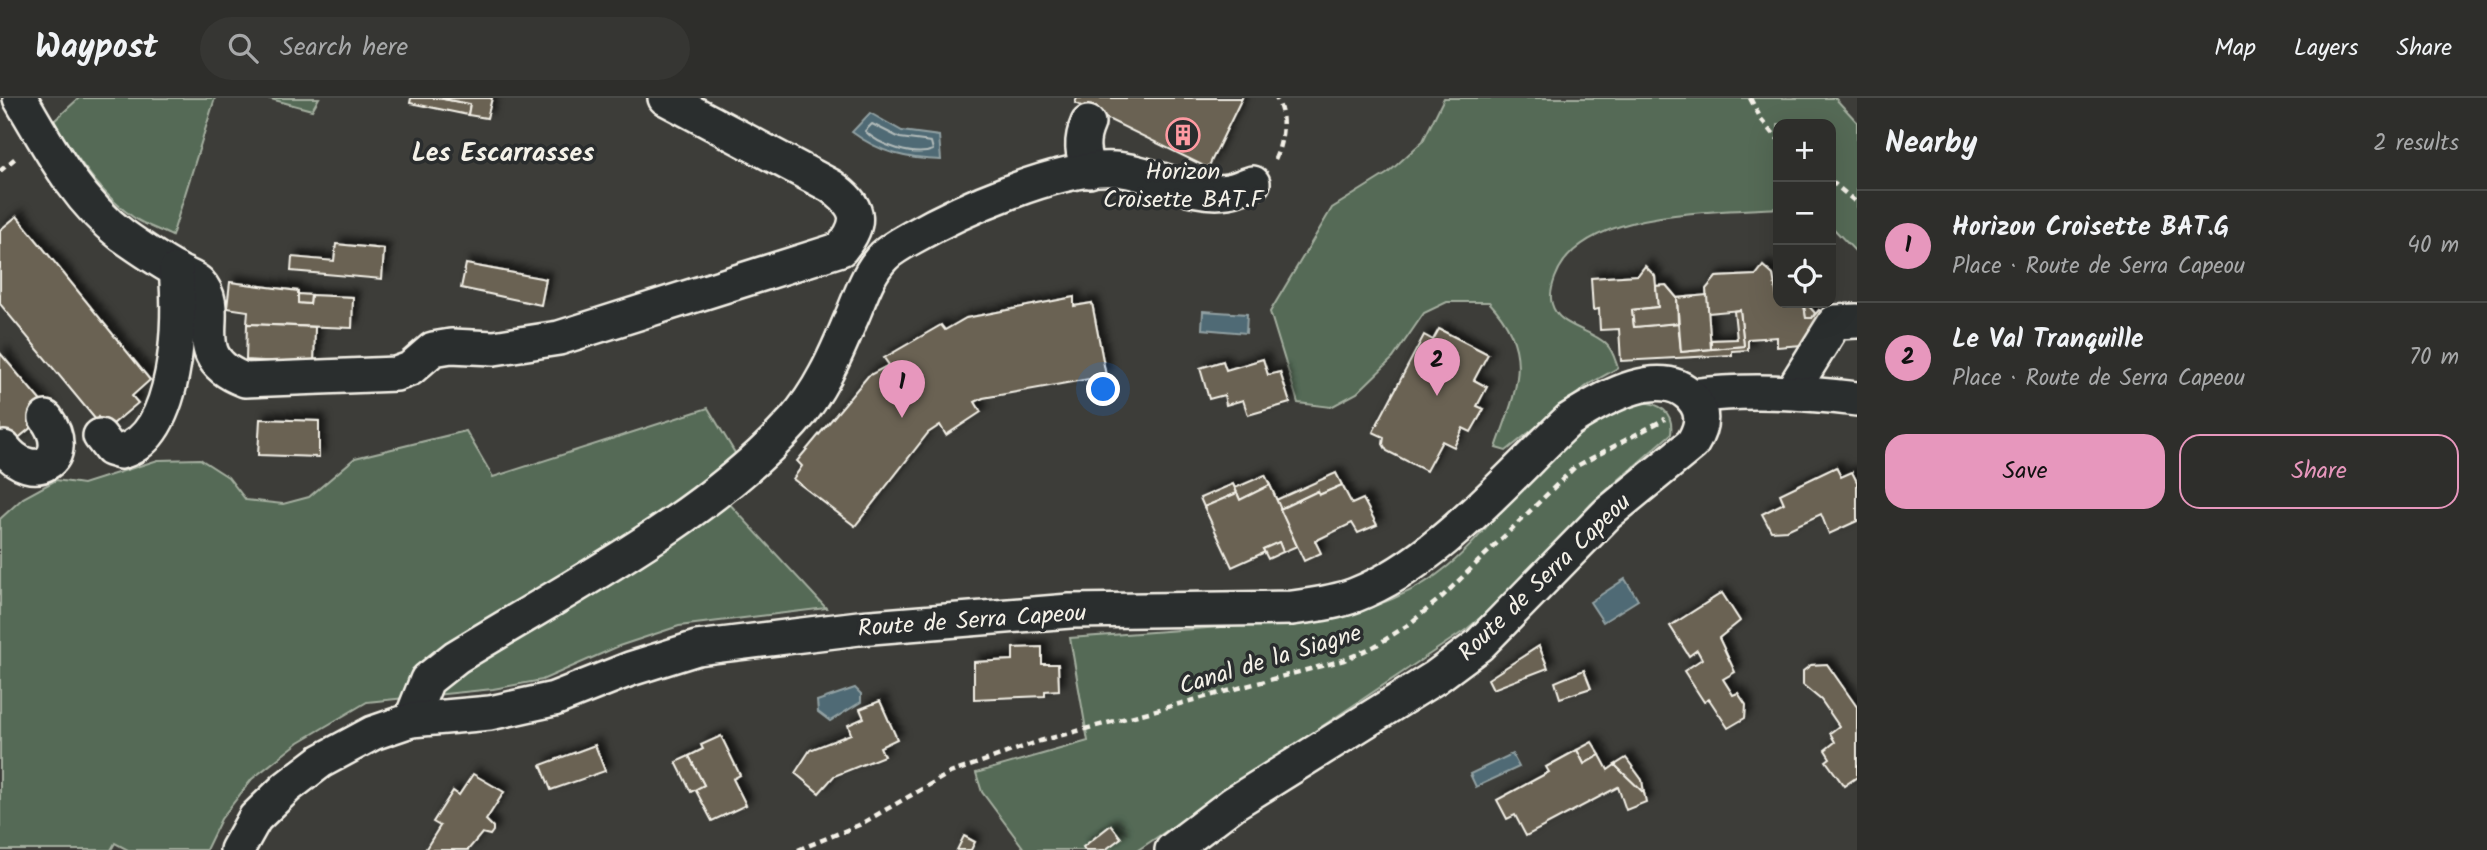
<!DOCTYPE html>
<html lang="en">
<head>
<meta charset="utf-8">
<style>
	:root { --surface:#2e2e2b; --page:#363633; --text:#f1f3f6; --muted:#a7a8a9; --line:#494a47; --accent:#e797bd }
	body { margin:0; font-family:Kalam,sans-serif; background:var(--page); color:var(--text) }
	.controls { position:absolute; right:21px; top:21px; display:grid; overflow:hidden; border-radius:14px; box-shadow:0 7px 28px #0002 }
	.controls button { width:63px; height:63px; display:grid; place-items:center; padding:0; border:0; border-bottom:2px solid var(--line); background:var(--surface); color:var(--text); font:35px sans-serif }
	.you { position:absolute; left:1104px; top:292px; width:24px; height:24px; margin:-18px; border:5px solid #fff; border-radius:50%; background:#1a73e8; box-shadow:0 0 0 10px #1a73e833 }
	.badge { display:grid; place-items:center; width:46px; height:46px; border-radius:50%; background:var(--accent); color:#111; font-size:23px; font-weight:700 }
	.pin { position:absolute; translate:-50% -58px; filter:drop-shadow(0 2px 4px #0008) }
	.pin::after { content:''; position:absolute; top:37px; width:24px; height:21px; background:inherit; clip-path:polygon(0 0,100% 0,50% 100%) }
	.list { margin:0; padding:0; list-style:none }
	h2 { display:flex; justify-content:space-between; align-items:center; height:91px; margin:0; padding:0 28px; font-size:30px }
	h2 small { font-size:23px; font-weight:400; color:var(--muted) }
	.list li { display:grid; grid-template-columns:46px 1fr auto; gap:21px; align-items:center; box-sizing:border-box; height:112px; padding:0 28px; border-top:2px solid var(--line) }
	.list b { display:block; font-size:26px; white-space:nowrap }
	.list p { margin:0; font-size:23px; white-space:nowrap; color:var(--muted) }
	.list em { font-size:23px; font-style:normal; color:var(--muted) }
	.actions { display:flex; gap:14px; padding:21px 28px }
	.actions a { flex:1; padding:16px 0; border:2px solid var(--accent); border-radius:21px; text-align:center; font-size:24px; color:var(--accent) }
	.actions .main { background:var(--accent); color:#111 }
	.icon { flex:none; width:38px; height:38px; fill:none; stroke:currentColor; stroke-width:2; stroke-linecap:round; stroke-linejoin:round }
	.map { position:relative; flex:none; width:1857px; height:752px; overflow:hidden }
	header { display:flex; align-items:center; gap:42px; box-sizing:border-box; height:98px; padding:0 35px; background:var(--surface); border-bottom:2px solid var(--line) }
	header strong { font-size:33px }
	nav { display:flex; gap:38px; margin-inline-start:auto; font-size:24px }
	.search { width:490px; height:63px; background:var(--page); display:flex; align-items:center; gap:18px; box-sizing:border-box; padding:0 24px; border-radius:38px; color:var(--muted); font-size:26px }
	main { display:flex }
	aside { flex:1; background:var(--surface) }
	.map>svg:first-child { display:block }
</style>
</head>
<body>
<header>
<strong>Waypost</strong>
<div class="search"><svg class="icon" aria-label="search" viewBox="0 0 24 24"><circle cx="10" cy="10" r="6"/><path d="M15 15l6 6"/></svg>Search here</div>
<nav><a>Map</a><a>Layers</a><a>Share</a></nav>
</header>
<main>
<div class="map">
<svg width="1857" height="752" viewBox="0 0 1857 752">
	<defs>
		<filter id="shadow"><feDropShadow dx="6" dy="-6" stdDeviation="3.5" flood-color="#0009"/></filter>
	</defs>
	<rect width="100%" height="100%" fill="#3d3d39"/>
	<filter id="ink" filterUnits="userSpaceOnUse"><feTurbulence type="fractalNoise" baseFrequency=".0143" numOctaves="2"/><feDisplacementMap in="SourceGraphic" scale="14" xChannelSelector="R" yChannelSelector="G"/><feConvolveMatrix kernelMatrix="1 2 1 2 8 2 1 2 1" color-interpolation-filters="sRGB"/></filter>
	<g filter="url(#ink)">
		<!-- green -->
		<g fill="#546a56" stroke="#a4ae9f" stroke-width="2">
			<path d="M79,0h136l-43,138c-12,-6 -28,-11 -39,-19 -33,-23 -59,-62 -79,-96z"/>
			<path d="M267,0h52l-7,12z"/>
			<path d="M1444,0h391l22,24v131l-26,-27v-102h-53v84c-61,5 -198,-1 -223,70 -3,8 -6,17 -3,26 6,23 39,25 54,40 7,6 9,16 12,24l-29,16 -83,67 -10,-3c20,-58 40,-96 -7,-146h-42l-23,11 -31,45 -36,35 -26,14 -33,-4 -28,-91 62,-104 56,-35 35,-32z"/>
			<path d="M1640,304c20,1 34,10 31,32l-80,70 -74,82 -50,43 -329,221h-113l-43,-58 -6,-19 112,-32 -18,-103 263,-19c40,-12 82,-25 115,-53 33,-27 57,-64 86,-95 28,-30 67,-56 106,-69z"/>
			<path d="M708,310l30,50 -12,42 100,108 -147,18 -60,20 -77,34 -49,9 -126,13 -68,40 -47,37 -31,40 -15,31h-78l-13,-7 -4,7h-111v-331l23,-21 33,-18 27,4 75,-24 42,-1 28,18 18,23 37,4 26,-7 46,-39 111,-27 27,46z"/>
		</g>
		<!-- water -->
		<g fill="#4f6a74" stroke="#91a0a2" stroke-width="2">
			<path d="M870,15l32,18 37,5 2,24c-34,-1 -61,-7 -89,-28z"/>
			<path d="M1203,213l44,3 -1,19 -44,-4z"/>
			<path d="M1625,481l13,21 -35,22 -13,-20z"/>
			<path d="M855,590l6,6v8l-31,19 -12,-9 -1,-11z"/>
			<path d="M1512,656l7,13 -43,20 -6,-13z"/>
		</g>
		<g fill="none" stroke-linecap="round" stroke-linejoin="round">
			<!-- shore -->
			<path stroke="#b2bbba" stroke-width="2" d="M872,26l28,14 31,4 2,8c-18,8 -55,-5 -68,-19z"/>
		</g>
		<!-- building -->
		<g fill="#6a6252" stroke="#f4f1e8" stroke-width="2" filter="url(#shadow)">
			<path d="M411,0h27l32,6 -2,11 -58,-12z"/>
			<path d="M438,0h54l-5,20 -19,-3 2,-11z"/>
			<path d="M1077,0h165l-34,70 -133,-65z"/>
			<path d="M17,118l133,164 -18,16 6,7 -31,26 -9,-12 -2,3 -96,-116v-74z"/>
			<path d="M336,146l48,5 -2,30 -91,-8 1,-14 42,4z"/>
			<path d="M466,166l80,15 -5,26 -80,-17z"/>
			<path d="M1645,168l10,10 3,31 -26,3 2,17 44,-4 3,29 63,-6 -4,-36 -32,3 -2,-24 10,-12 40,-2 7,-9 10,9 5,28h26l2,15h6l7,-8 6,3 -10,31 -38,3v-10l-29,2v11l-16,1v4l-111,6 -2,-32 -19,1 -1,-21 -6,1 -2,-32 47,-3z"/>
			<path d="M230,184l68,9v12l12,1 1,-9 42,2 -1,31 -105,-4 1,-13 -21,-3z"/>
			<path d="M1666,187l11,13 1,25 -44,4 -2,-17 26,-3 -2,-21z"/>
			<path d="M298,196l13,1 -1,9 -12,-1z"/>
			<path d="M1707,197l4,54 -30,3 -4,-54z"/>
			<path d="M1074,199v9l18,-3 14,73 -123,22 -8,4 6,10 -35,23 -6,-10 -12,8 -73,93 -62,-47 9,-13 -5,-5 71,-85 21,-11 -5,-7 57,-33 4,5 21,-12z"/>
			<path d="M1807,206l8,9 -3,5h-6l-2,-13z"/>
			<path d="M1740,212l4,36 -33,3v-9l26,-1 -3,-28z"/>
			<path d="M247,226l68,3 -1,37 -68,-4z"/>
			<path d="M1439,231l49,25 -14,26 13,7 -10,19 7,3 -13,23 -8,-4 -9,19 -12,-6 -16,30 -39,-20 -4,-7 1,-7 -11,-5 51,-97 9,5z"/>
			<path d="M0,255l50,59 -39,32 -11,-13z"/>
			<path d="M1263,261l5,16 12,-3 10,31 -42,12 -5,-15 -17,5 -2,-10 -15,4 -9,-31 23,-7 3,9z"/>
			<path d="M260,321l59,2v36l-61,-2z"/>
			<path d="M1836,369l5,10 11,-5 5,10v39l-28,13 -8,-20 -34,16 -16,1 -9,-17 22,-11 -4,-9z"/>
			<path d="M1336,375l6,12 -23,10 -1,-4 -38,18 -4,-9z"/>
			<path d="M1265,377l5,10 -30,15 -5,-12z"/>
			<path d="M1233,386l4,9 -33,14 -4,-9z"/>
			<path d="M1270,387l27,61 -14,6 -4,-10 -16,7 2,3 -33,15 -28,-60 33,-14 3,7z"/>
			<path d="M1342,387l10,19 11,-5 14,26 -19,8 -6,-10 -37,18 6,12 -17,8 -24,-52 38,-18 1,4z"/>
			<path d="M1279,444l4,10 -15,7 -5,-10z"/>
			<path d="M1722,495l18,28 -21,17 16,34 -12,7 10,16 5,-2 8,12 -1,13 -17,10 -19,-29 -5,3 -20,-31 18,-12 -5,-9 -8,6 -19,-30z"/>
			<path d="M1539,548l9,22 -55,21 -5,-10z"/>
			<path d="M1042,549v17h16l1,26 -14,1v5l-71,3v-37l39,-2v-12z"/>
			<path d="M1827,566l30,43v70l-13,9 -18,-25 4,-3 -5,-8 10,-8 -5,-9 9,-7 -18,-26 -18,-15v-14l8,-6z"/>
			<path d="M1584,572l7,18 -31,10 -5,-16z"/>
			<path d="M880,603l17,38 -17,8 4,9 -50,20 -15,17 -24,-20 15,-23 41,-16 -3,-9 16,-7 -4,-9z"/>
			<path d="M721,638l19,39 -7,4 13,26 -34,16 -17,-32 9,-4 -15,-29 14,-7 -2,-4z"/>
			<path d="M1592,644l8,13 -16,9 -7,-14z"/>
			<path d="M595,647l10,26 -54,19 -10,-25z"/>
			<path d="M1577,652l7,14 16,-9 8,15 7,-5 29,28 2,9 -20,8 -8,-23 -92,49 -11,-21 -8,4 -10,-19 52,-28 -3,-5z"/>
			<path d="M689,658l15,29 -13,7 -15,-30z"/>
			<path d="M1626,660l16,22 2,13 -29,-28z"/>
			<path d="M473,676l31,18 -18,28 7,7v4l-3,4 -8,-2 -14,17h-43l15,-24 -7,-4 20,-31 6,4z"/>
			<path d="M1111,727l10,13 -16,12h-20l-2,-3z"/>
			<path d="M964,738l11,6 -4,8h-14z"/>
		</g>
		<g fill="none" stroke-linecap="round" stroke-linejoin="round">
			<defs>
				<g id="minor">
					<path d="M20,0c29,49 56,102 102,137 17,12 36,25 54,35 7,5 17,7 23,13 28,30 -18,73 46,97l151,-6 14,-5 23,-20 18,-3 43,2 65,-10 282,-89c23,-29 18,-42 -10,-63l-166,-88"/>
					<path d="M1088,25c-8,18 -6,30 1,48"/>
					<path d="M1792,293l43,-69 22,-1"/>
					<path d="M1691,298c57,-7 109,-4 166,3"/>
					<path d="M100,338l10,13 10,3c59,-15 61,-133 56,-182"/>
					<path d="M4,350c29,38 72,11 42,-30"/>
					<path d="M411,622l16,-40 29,-23c110,-68 251,-139 337,-235 26,-29 42,-65 57,-101 10,-22 17,-48 34,-65 7,-7 18,-13 27,-18 49,-28 147,-72 203,-69 38,2 76,28 114,22 8,-1 17,-6 25,-8"/>
					<path d="M237,752l18,-32 32,-31 34,-26 52,-28 38,-13 79,-7 64,-14 76,-30 67,-21 162,-20 211,-17 222,-3c21,-3 42,-5 63,-13 82,-32 150,-115 214,-175 31,-20 99,-61 127,-17 9,14 4,28 -4,41l-84,69 -129,132 -43,32 -202,126 -62,47"/>
				</g>
			</defs>
			<!-- minor casing -->
			<use href="#minor" stroke="#f4f1e8" stroke-width="38"/>
			<!-- path -->
			<g stroke="#f4f1e8" stroke-width="4.5" stroke-dasharray="7 5" stroke-linecap="butt">
				<path d="M1750,0l11,21 17,20"/>
				<path d="M1275,61c8,-18 12,-43 1,-61"/>
				<path d="M0,73l18,-15"/>
				<path d="M1831,83l26,22"/>
				<path d="M798,752l61,-25 91,-52 90,-32 304,-81 31,-14 33,-21 35,-29 132,-129 90,-48"/>
			</g>
			<!-- minor -->
			<use href="#minor" stroke="#2a2d2e" stroke-width="33"/>
		</g>
	</g>
	<!-- icons -->
	<defs>
		<symbol id="building-ring" viewBox="-11 -11 22 22"><circle r="9.5" fill="#2a2d2e" stroke="#ff9aa2" stroke-width="1.5"/><path d="M-4-6H4V6H1V3H-1V6H-4ZM-2.5-4.3h1.7v1.8h-1.7ZM.8-4.3h1.7v1.8H.8ZM-2.5-1h1.7V.8h-1.7ZM.8-1h1.7V.8H.8Z" fill="#ff9aa2"/></symbol>
	</defs>
	<g fill-rule="evenodd">
		<use href="#building-ring" x="1164" y="18" width="38" height="38"/>
	</g>
	<g text-anchor="middle" stroke-width="7" stroke-linejoin="round" paint-order="stroke">
		<!-- poi labels -->
		<g font-size="24" fill="#f4f1e8" stroke="#2a2d2e">
			<text x="1183" y="81">Horizon<tspan x="1183" dy="28">Croisette BAT.F</tspan></text>
		</g>
		<!-- street labels -->
		<g font-size="24" fill="#f4f1e8" stroke="#2a2d2e">
			<text transform="translate(1544 479) rotate(-44)" y="8">Route de Serra Capeou</text>
			<text transform="translate(972 522) rotate(-4)" y="8">Route de Serra Capeou</text>
			<text transform="translate(1270 561) rotate(-17)" y="8">Canal de la Siagne</text>
		</g>
		<!-- neighbourhood labels -->
		<g font-size="26" font-weight="bold" fill="#f4f1e8" stroke="#2a2d2e">
			<text x="503" y="63">Les Escarrasses</text>
		</g>
	</g>
</svg>
<div class="controls">
<button>+</button>
<button>−</button>
<button><svg class="icon" aria-label="locate" viewBox="0 0 24 24"><circle cx="12" cy="12" r="6"/><path d="M12 2v4M12 18v4M2 12h4M18 12h4"/></svg></button>
</div>
<div class="you"></div>
<div class="pin badge" style="left:902px;top:320px">1</div>
<div class="pin badge" style="left:1437px;top:298px">2</div>
</div>
<aside>
<h2>Nearby<small>2 results</small></h2>
<ul class="list">
<li><span class="badge">1</span><div><b>Horizon Croisette BAT.G</b><p>Place · Route de Serra Capeou</p></div><em>40 m</em></li>
<li><span class="badge">2</span><div><b>Le Val Tranquille</b><p>Place · Route de Serra Capeou</p></div><em>70 m</em></li>
</ul>
<div class="actions"><a class="main">Save</a><a>Share</a></div>
</aside>
</main>
</body>
</html>
